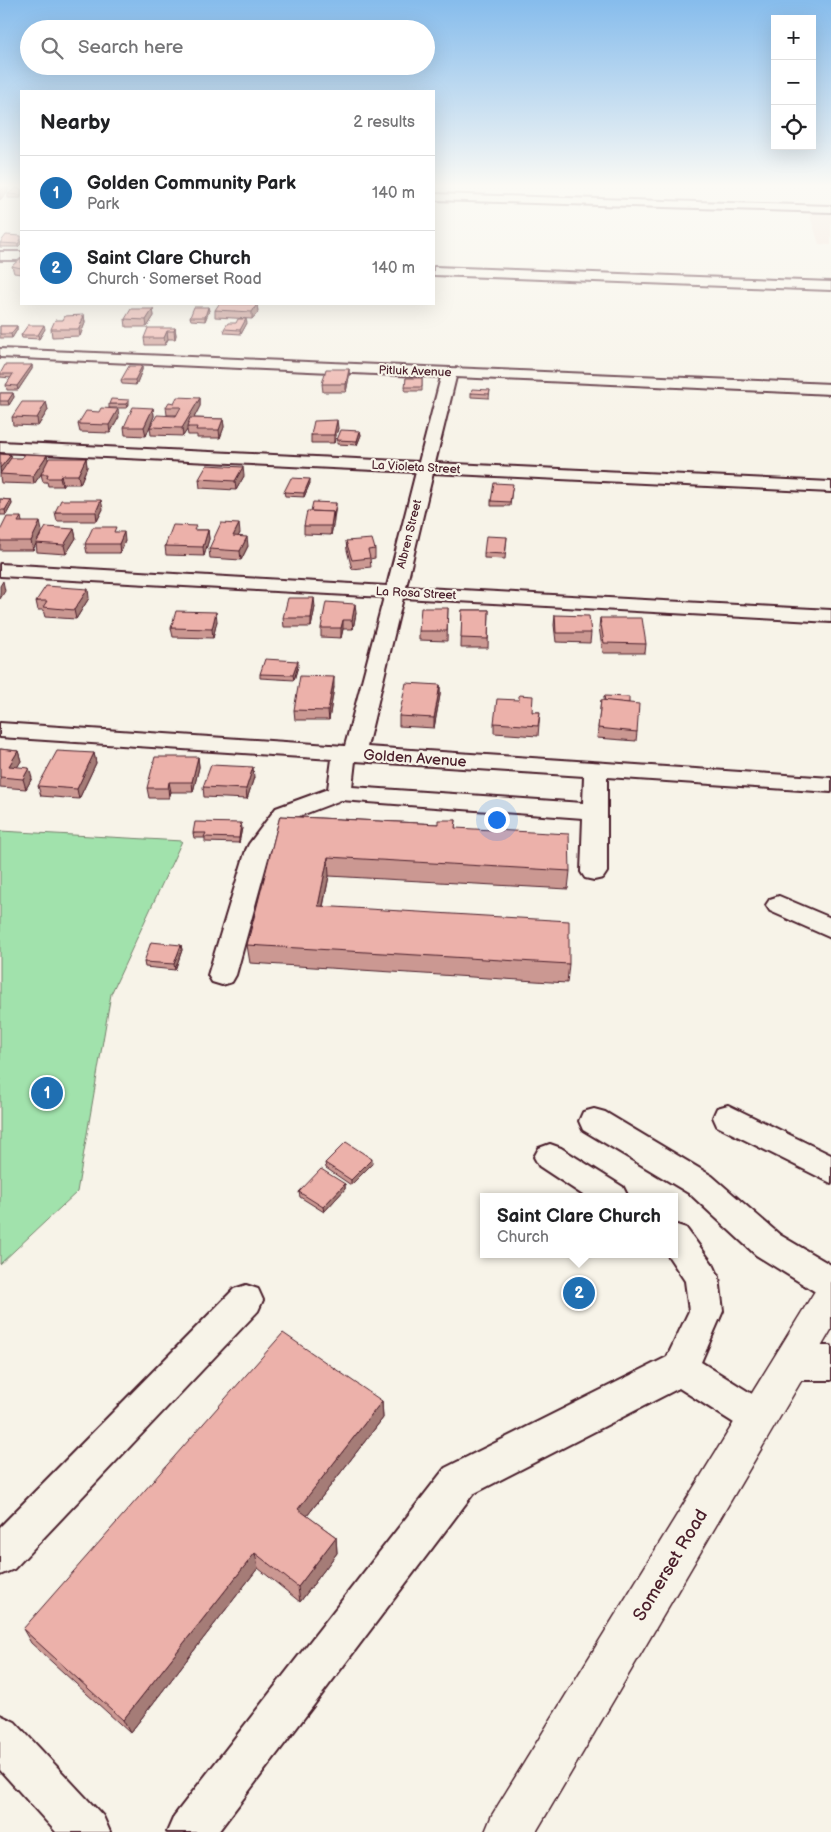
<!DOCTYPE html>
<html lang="en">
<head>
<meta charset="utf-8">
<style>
	:root { --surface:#fff; --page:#f6f6f6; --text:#202124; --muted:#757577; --line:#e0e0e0; --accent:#1f6fb2 }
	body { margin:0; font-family:"Balsamiq Sans",sans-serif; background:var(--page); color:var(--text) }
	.controls { position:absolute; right:15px; top:15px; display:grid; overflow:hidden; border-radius:0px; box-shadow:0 5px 20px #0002 }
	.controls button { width:45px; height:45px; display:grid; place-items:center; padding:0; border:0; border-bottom:1px solid var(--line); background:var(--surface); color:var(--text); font:25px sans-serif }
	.you { position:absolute; left:496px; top:819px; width:18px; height:18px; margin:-12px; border:4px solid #fff; border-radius:50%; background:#1a73e8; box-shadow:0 0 0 8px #1a73e833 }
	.badge { display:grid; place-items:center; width:32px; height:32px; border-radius:50%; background:var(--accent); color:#fff; font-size:16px; font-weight:700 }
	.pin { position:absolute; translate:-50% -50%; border:2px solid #fff; box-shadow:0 1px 5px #0006 }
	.popup { position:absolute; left:480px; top:1193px; width:198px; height:65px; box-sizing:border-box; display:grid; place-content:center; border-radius:0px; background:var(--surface); filter:drop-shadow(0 1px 4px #0005); font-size:16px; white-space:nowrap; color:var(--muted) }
	.popup b { font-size:19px; color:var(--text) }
	.popup::after { content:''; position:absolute; left:50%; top:100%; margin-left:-10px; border:10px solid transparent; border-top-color:var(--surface) }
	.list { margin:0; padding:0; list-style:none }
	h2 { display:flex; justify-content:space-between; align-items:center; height:65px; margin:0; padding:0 20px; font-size:21px }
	h2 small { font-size:16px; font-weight:400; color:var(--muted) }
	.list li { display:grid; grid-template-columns:32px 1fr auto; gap:15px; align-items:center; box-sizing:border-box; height:75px; padding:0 20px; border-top:1px solid var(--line) }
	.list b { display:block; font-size:19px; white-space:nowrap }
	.list p { margin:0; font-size:16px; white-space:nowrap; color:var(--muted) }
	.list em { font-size:16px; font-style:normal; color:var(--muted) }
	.icon { flex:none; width:28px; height:28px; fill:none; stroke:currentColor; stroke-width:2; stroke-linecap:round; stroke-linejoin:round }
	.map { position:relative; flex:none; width:831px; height:1832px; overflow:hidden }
	.search { position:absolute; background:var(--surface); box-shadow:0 5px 20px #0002; left:20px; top:20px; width:415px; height:55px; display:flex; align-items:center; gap:12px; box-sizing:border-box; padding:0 18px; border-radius:28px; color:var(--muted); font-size:19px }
	.panel { position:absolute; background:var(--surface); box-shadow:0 5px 20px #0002; left:20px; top:90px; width:415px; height:215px; border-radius:0px }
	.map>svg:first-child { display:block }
</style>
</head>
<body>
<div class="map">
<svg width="831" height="1832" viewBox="0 0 831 1832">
	<rect width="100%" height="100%" fill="#f7f3e8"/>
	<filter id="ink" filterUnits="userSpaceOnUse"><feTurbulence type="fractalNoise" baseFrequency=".02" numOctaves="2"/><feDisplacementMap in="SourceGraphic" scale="10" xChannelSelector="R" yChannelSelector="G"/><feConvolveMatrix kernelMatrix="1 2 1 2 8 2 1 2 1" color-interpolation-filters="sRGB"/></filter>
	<g filter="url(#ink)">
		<!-- built -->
		<path fill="#f4dfd5" d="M808,210l23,1v34l-12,-1z"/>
		<!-- green -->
		<path fill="#a1e2ac" stroke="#76806c" d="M0,831l182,10 -71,153 -34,198 -77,72z"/>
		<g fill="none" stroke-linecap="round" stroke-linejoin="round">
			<defs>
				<g id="minor">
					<path d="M434,194l397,12v6l-397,-12z"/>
					<rect x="0" y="252" width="21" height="8"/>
					<path d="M434,267l397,15v8l-397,-15z"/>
					<path d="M0,349l831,35v10l-375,-17 -21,86 396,19v10l-398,-19 -27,114 425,23v12l-428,-24 -36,149 464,31v14l-224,-15v95l-4,6 -9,2 -9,-2 -4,-6 2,-54 -242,-18 -47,18 -24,33 -34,124 -4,7 -10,3 -10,-3 -4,-7 38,-125 3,-6 27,-36 52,-19 4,-30 -332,-22v-14l345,23 39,-149 -384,-21v-12l387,22 29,-114 -416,-20v-10l419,20 22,-85 -441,-20zM355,761l229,15 -1,27 -231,-16z"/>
					<path d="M779,896l52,22v20l-61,-27 -4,-6 4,-6z"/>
					<path d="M728,1105l103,50v28l-114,-57 -4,-9 4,-9z"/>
					<path d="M594,1109l11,3 107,64 68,59 51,30v33l-12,-4 -63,-39 -66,-61 -107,-64 -4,-9 4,-9z"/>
					<path d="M550,1144l11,4 62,39 5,10h-42l-47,-31 -5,-9 5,-9z"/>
					<path d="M674,1224l12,4 28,38 5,11 4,34 -22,51 70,44 5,12 -5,12 -13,6 -13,-6 -66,-42 -206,106 -255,338h-51l7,-16 271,-348 222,-111 22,-46 -4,-30 -18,-27h7z"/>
					<path d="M246,1285l12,4 5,11 -5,11 -244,258 -14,6v-48l234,-238z"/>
					<path d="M791,1346h40v34h-40l-13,-5 -5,-12 5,-12z"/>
					<path d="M0,1715l15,7 88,94 7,16h-54l-56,-62z"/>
				</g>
				<path id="major" d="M831,1281v49l-295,502h-51l7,-17 326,-529z"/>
			</defs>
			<!-- minor casing -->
			<use href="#minor" stroke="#4a1f2b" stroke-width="4"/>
			<!-- major casing -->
			<use href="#major" stroke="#4a1f2b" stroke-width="3"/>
			<!-- minor -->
			<use href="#minor" fill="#f7f3e8" fill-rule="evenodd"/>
			<!-- major -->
			<use href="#major" fill="#f7f3e8" fill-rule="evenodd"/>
		</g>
		<!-- wall -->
		<g fill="#cb9892" stroke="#4a1f2b">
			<path d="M21,189v9h-13v-4z"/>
			<path d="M21,236l-3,11h-18v-4z"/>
			<path d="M21,258v16l-7,-1 -2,-7z"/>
			<path d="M257,304l1,8 -6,7 -37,-2v-7z"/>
			<path d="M208,307l1,4 -4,10 -14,-1 -1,-3z"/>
			<path d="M153,309l1,7 -7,11h-21l-1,-8z"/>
			<path d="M84,315l1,8 -5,13 -28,1 -1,-8 12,-9z"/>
			<path d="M247,323l-6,11 -16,-1 -1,-4z"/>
			<path d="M0,326h17v4l-5,8h-12z"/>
			<path d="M175,328l1,7 -1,4h-7l-3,6h-20l-1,-7z"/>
			<path d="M45,329l-6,10 -17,-1 -1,-3z"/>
			<path d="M32,365v4l-14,21h-11l-1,-5 5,-7 -11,-1v-4z"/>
			<path d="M142,366v4l-6,15 -14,-1 -1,-4z"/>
			<path d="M349,369v8l-3,15h-23l-1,-8z"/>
			<path d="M406,378h16v13h-17z"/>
			<path d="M490,390l-1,8 -18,-1v-4z"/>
			<path d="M0,393h13l1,4 -5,8h-9z"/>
			<path d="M200,398v8l-6,12 29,1 1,8 -4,11h-23v-3h-9l-1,-5 -4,6 -32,-1 -1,-8 27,-12h-10l-1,-8 8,-4z"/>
			<path d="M46,402l2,8 -10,16 -25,-1 -1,-8z"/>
			<path d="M109,404h20l-2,4h-18z"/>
			<path d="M153,408l1,8 -8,20 -21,-1 -1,-8z"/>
			<path d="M119,417l-9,16 -30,-1 -2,-8z"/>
			<path d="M338,428l-4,15h-23v-8z"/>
			<path d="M360,431l1,4 -4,10 -20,-1v-4z"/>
			<path d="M0,454l11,1v3l37,2 38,-2 1,9 -7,17h-17l-1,2h-14l-1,-4h-4l-2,-8 -7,10 -33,-1 -1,-6z"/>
			<path d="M244,476l-8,14 -36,-2 -1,-9z"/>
			<path d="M310,483l-6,14 -19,-1 -1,-4z"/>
			<path d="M512,488l-2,18h-19v-5z"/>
			<path d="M0,499l11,1 1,4 -6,11h-6z"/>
			<path d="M336,503v4l-5,28 -27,-1v-8l7,-15z"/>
			<path d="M103,509l-6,12h-40l-2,-9z"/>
			<path d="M21,517l1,5 20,9 -4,9 36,-11 2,9 -10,16 -29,-2 -1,-8 -3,6h-33v-19z"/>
			<path d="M196,530h12l1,9 -5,17 -38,-1 -1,-9z"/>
			<path d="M117,532l8,9 -5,12h-33l-2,-9z"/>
			<path d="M240,533l-2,3 10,10 -7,14 -31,-2 -1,-9z"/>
			<path d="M507,537l-2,22 -21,-1v-5z"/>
			<path d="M346,541l29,8v9l-5,1 1,8 -19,2 -5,-19z"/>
			<path d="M89,598l-13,21 -31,-2 -2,-7h-5l-2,-9z"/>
			<path d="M315,607l-4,20h-27l-1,-9z"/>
			<path d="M448,608l-1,33 -28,-1v-9z"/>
			<path d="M462,610h27l-1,38h-27z"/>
			<path d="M356,613l-3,16h-10l-2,9 -20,-1v-9z"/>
			<path d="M555,615l36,18 -1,10 -34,-1 -2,-17z"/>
			<path d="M600,618l46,26 -1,9h-42l-4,-26z"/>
			<path d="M217,621l-4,17 -40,-1 -2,-9z"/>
			<path d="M298,666l-4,14 -34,-2v-4z"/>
			<path d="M440,685v10l-6,33 -35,-2v-10z"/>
			<path d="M334,687l-5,33h-34l-1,-10z"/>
			<path d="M604,696l25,7 8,29 -1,9 -39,-3 4,-38 3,1z"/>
			<path d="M532,712h8l-2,24 -44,-3v-10z"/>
			<path d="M0,749l18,2 3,10 -4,6 15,11 -6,11 -26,-2z"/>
			<path d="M94,753l2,10 -17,36 -38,-3 -3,-10z"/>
			<path d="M198,757l1,10 -6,25h-22l-2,6h-20l-2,-10z"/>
			<path d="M254,777l-7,22 -43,-2 -1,-10z"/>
			<path d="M280,816l158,8 18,-4 -1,8 115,43 -2,18 -239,-13 -6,31 246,57 -2,19 -317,-20 -3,-18z"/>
			<path d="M242,828l-3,15 -34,-1v-4h-11l-1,-5z"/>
			<path d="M181,945l1,5 -7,20 -30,-3 -1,-5z"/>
			<path d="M325,1163l47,1 -21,21 -25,-17z"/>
			<path d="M345,1184v5l-21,23 -24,-15 -1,-5z"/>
			<path d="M382,1401l1,17 -76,98 29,21 1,16 -37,49 -42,-34 -128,165 -99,-90 -8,-14z"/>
		</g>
		<!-- shaded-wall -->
		<g fill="#a57c77" stroke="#4a1f2b">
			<path d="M6,185h2l1,5 -9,10v-8z"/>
			<path d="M21,239v5l-3,3v-3z"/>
			<path d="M257,304l1,8 -6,7v-7z"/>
			<path d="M208,307l1,4 -4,10v-4z"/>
			<path d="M153,309l1,7 -7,11 -1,-7z"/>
			<path d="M84,315l1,8 -5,13 -1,-7z"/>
			<path d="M246,319l1,4 -6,11 -1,-4z"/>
			<path d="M44,325l1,4 -6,10 -1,-4z"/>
			<path d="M17,326v4l-5,8 -1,-4z"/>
			<path d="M175,328l1,7 -1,4 -1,-8z"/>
			<path d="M167,331l1,8 -3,6 -1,-7z"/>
			<path d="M32,365v4l-14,21 -1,-4z"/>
			<path d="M142,366v4l-6,15 -1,-5z"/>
			<path d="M349,369v8l-3,15v-8z"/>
			<path d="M13,393l1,4 -5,8 -1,-4z"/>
			<path d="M200,398v8l-11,21h-2v3l-4,6 -1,-8z"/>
			<path d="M129,400v4l-2,4 -1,-4z"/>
			<path d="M46,402l2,8 -10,16 -1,-8z"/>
			<path d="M153,408l1,8 -8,20 -2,-9z"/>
			<path d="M118,409l1,8 -9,16 -1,-8z"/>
			<path d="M223,419l1,8 -4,11 -1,-8z"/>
			<path d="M337,420l1,8 -4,15v-8z"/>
			<path d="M360,431l1,4 -4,10v-4z"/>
			<path d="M11,455l1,8 -11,11 -1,-6z"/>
			<path d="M47,455l2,8 -15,21 -1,-8z"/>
			<path d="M86,458l1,9 -7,17 -2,-9z"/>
			<path d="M243,467l1,9 -8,14 -1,-9z"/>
			<path d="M61,475l2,9 -1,2 -2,-8z"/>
			<path d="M310,479v4l-6,14v-4z"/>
			<path d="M11,500l1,4 -6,11 -1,-5z"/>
			<path d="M101,500l2,9 -6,12 -1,-9z"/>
			<path d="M333,512l1,9 -3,14v-9z"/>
			<path d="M40,522l2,9 -9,19 -2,-9z"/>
			<path d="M239,524l1,9 -6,12 -1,-9z"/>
			<path d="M74,529l2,9 -10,16 -2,-9z"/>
			<path d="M208,530l1,9 -5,17 -1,-9z"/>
			<path d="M124,532l1,9 -5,12 -1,-9z"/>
			<path d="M247,537l1,9 -7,14 -1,-9z"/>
			<path d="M3,581l2,10 -5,8v-13z"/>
			<path d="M88,589l1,9 -13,21 -2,-9z"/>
			<path d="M314,598l1,9 -4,20v-9z"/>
			<path d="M355,604l1,9 -3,16 -1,-9z"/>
			<path d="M216,612l1,9 -4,17 -1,-9z"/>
			<path d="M343,620v9l-2,9v-10z"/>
			<path d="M298,661v5l-4,14 -1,-5z"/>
			<path d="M334,677v10l-5,33 -1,-9z"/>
			<path d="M440,685v10l-6,33v-10z"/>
			<path d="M18,751l3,10 -9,15 -3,-10z"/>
			<path d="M94,753l2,10 -17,36 -2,-10z"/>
			<path d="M198,757l1,10 -6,25 -1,-10z"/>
			<path d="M253,767l1,10 -7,22 -1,-10z"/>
			<path d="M29,768l3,10 -6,11 -3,-10z"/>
			<path d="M169,782l2,10 -2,6 -1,-10z"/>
			<path d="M241,823l1,5 -3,15v-5z"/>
			<path d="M328,857l1,19 -10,49 -1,-19z"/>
			<path d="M181,945l1,5 -7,20 -1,-6z"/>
			<path d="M372,1159v5l-21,21v-5z"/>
			<path d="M345,1184v5l-21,23 -1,-5z"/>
			<path d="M382,1401l1,17 -83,107 -2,-16z"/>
			<path d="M336,1537l1,16 -37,49 -2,-15z"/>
			<path d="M255,1553l3,15 -128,165 -7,-13z"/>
		</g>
		<!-- building -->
		<g fill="#ecb1aa" stroke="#4a1f2b">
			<path d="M0,185h6l-6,7z"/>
			<path d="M16,188l5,1v6l-13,-1z"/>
			<path d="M6,235l15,1v3l-3,5 -18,-1z"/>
			<path d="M21,258v10l-9,-2z"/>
			<path d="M219,304h38l-5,8 -37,-2z"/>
			<path d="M194,307h14l-3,10h-15z"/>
			<path d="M131,309h22l-7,11 -21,-1z"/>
			<path d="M84,315l-5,14h-28l4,-9h8l2,-4z"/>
			<path d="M238,319h8l-6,11 -16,-1 4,-6h8z"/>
			<path d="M28,325h16l-6,10h-17z"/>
			<path d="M0,326h17l-6,8h-11z"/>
			<path d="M148,328h27l-1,3h-7l-3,7h-20z"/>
			<path d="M5,365h27l-15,21 -11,-1 7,-11h-13z"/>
			<path d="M129,366h13l-7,14h-14z"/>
			<path d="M326,369h23l-3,15h-24z"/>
			<path d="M406,378h16v9h-17z"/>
			<path d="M472,389l18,1 -1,4 -18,-1z"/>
			<path d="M0,393h13l-5,8h-8z"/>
			<path d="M177,397l23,1 -18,30 -32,-1 7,-12 19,1 5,-9h-15l3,-5 5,1z"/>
			<path d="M111,399l18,1 -3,4h-17z"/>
			<path d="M22,402h24l-9,16 -25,-1z"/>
			<path d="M133,407l20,1 -9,19h-20z"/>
			<path d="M101,408l17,1 -9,16 -31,-1 8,-13 13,1z"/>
			<path d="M190,418l33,1 -4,11h-23l1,-3h-10z"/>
			<path d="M337,420l-3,15h-23l3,-14z"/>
			<path d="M341,430l19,1 -3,10 -20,-1z"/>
			<path d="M0,454l11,1 -11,13z"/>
			<path d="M25,454l22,1 -14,21 -33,-2 11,-16h11z"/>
			<path d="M49,458h37l-8,17h-17l-1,3h-13l1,-4h-7z"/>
			<path d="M207,465l36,2 -8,14 -36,-2z"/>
			<path d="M291,478l19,1 -6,14 -20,-1z"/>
			<path d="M494,483l19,1 -3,18 -19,-1z"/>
			<path d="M0,499l11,1 -6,10h-5z"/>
			<path d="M61,500h40l-5,12h-41z"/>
			<path d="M313,502l23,1 -2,12 -1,-3 -22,-1z"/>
			<path d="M307,511l26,1 -2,14h-27z"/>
			<path d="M7,517h14l-3,5h22l-9,19h-31v-10z"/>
			<path d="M221,523l18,1 -6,12 14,1 -7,14 -31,-2z"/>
			<path d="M173,525l23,1 -2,4h14l-5,17 -38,-1z"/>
			<path d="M46,527l28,2 -10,16 -28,-2z"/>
			<path d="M93,527h23l-2,5h10l-5,12h-34z"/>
			<path d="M486,536l21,1 -2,17 -21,-1z"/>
			<path d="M372,539l3,10 -7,1 2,8 -18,2 -6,-19z"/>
			<path d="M46,586l42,3 -14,21 -31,-3 4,-6h-11z"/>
			<path d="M288,598h26l-3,20h-28z"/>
			<path d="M326,602l29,2 -3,16h-9l-2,8h-20z"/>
			<path d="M421,608h27l-1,23h-28z"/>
			<path d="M462,610h27l-1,29 -27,-1z"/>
			<path d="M176,611l40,1 -4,17 -41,-1z"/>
			<path d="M555,615l34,1 2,17h-35z"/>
			<path d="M600,618h42l4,26 -42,-1z"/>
			<path d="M265,659l33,2 -5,14 -33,-1z"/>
			<path d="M300,676l34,1 -6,34 -34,-1z"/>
			<path d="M406,683l34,2 -6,33 -35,-2z"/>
			<path d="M519,695l14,1 -1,16h8l-2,14 -44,-3 3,-24 22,1z"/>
			<path d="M604,696l25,1v6l-24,-2z"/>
			<path d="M601,700l38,4 -2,28 -39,-4z"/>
			<path d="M0,749l18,2 -9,15 20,2 -6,11 -23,-2z"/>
			<path d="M57,751l37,2 -17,36 -39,-3z"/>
			<path d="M155,757h43l-6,25h-23l-1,6h-21z"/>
			<path d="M211,765l42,2 -7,22 -43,-2z"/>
			<path d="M280,816l158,8v-4h18l-1,8 114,6 1,37 -242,-14 -10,49 251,15v43l-322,-19z"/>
			<path d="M195,822l46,1 -2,15 -35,-1 2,-4h-13z"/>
			<path d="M151,942l30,3 -7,19 -30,-2z"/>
			<path d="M346,1142l26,17 -21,21 -26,-17z"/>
			<path d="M321,1169l24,15 -22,23 -24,-15z"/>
			<path d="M283,1333l99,68 -84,108 38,28 -38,50 -43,-34 -132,167 -100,-91z"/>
		</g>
	</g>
	<!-- sky -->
	<linearGradient id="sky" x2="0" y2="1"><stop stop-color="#86bcec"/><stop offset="0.42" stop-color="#fbfaf5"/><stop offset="1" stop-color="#fbfaf5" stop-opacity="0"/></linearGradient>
	<rect width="831" height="442" fill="url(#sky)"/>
	<g text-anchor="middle" stroke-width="4.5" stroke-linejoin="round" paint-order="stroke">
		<!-- far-street labels -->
		<g font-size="12" fill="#4a1f2b" stroke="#f7f3e8">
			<text transform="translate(415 371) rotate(2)" y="4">Pitluk Avenue</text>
			<text transform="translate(416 467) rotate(3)" y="4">La Violeta Street</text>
			<text transform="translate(409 534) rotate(-76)" y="4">Albren Street</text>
			<text transform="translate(416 593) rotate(3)" y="4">La Rosa Street</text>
		</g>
		<!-- street labels -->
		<g font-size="15" fill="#4a1f2b" stroke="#f7f3e8">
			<text transform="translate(415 758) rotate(4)" y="5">Golden Avenue</text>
		</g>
		<!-- near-street labels -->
		<g font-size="18" fill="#4a1f2b" stroke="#f7f3e8">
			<text transform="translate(670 1565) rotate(-59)" y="6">Somerset Road</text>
		</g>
	</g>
</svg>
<div class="controls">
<button>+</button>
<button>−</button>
<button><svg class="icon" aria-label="locate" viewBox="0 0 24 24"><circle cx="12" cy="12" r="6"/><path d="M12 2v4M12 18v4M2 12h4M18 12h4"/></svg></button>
</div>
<div class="you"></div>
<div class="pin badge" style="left:47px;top:1093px">1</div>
<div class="pin badge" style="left:579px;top:1293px">2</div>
<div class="popup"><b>Saint Clare Church</b>Church</div>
<div class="search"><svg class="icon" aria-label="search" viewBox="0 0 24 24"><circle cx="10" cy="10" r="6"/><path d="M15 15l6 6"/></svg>Search here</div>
<section class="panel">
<h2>Nearby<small>2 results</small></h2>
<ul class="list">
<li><span class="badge">1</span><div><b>Golden Community Park</b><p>Park</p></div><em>140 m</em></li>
<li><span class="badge">2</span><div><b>Saint Clare Church</b><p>Church · Somerset Road</p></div><em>140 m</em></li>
</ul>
</section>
</div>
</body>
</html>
